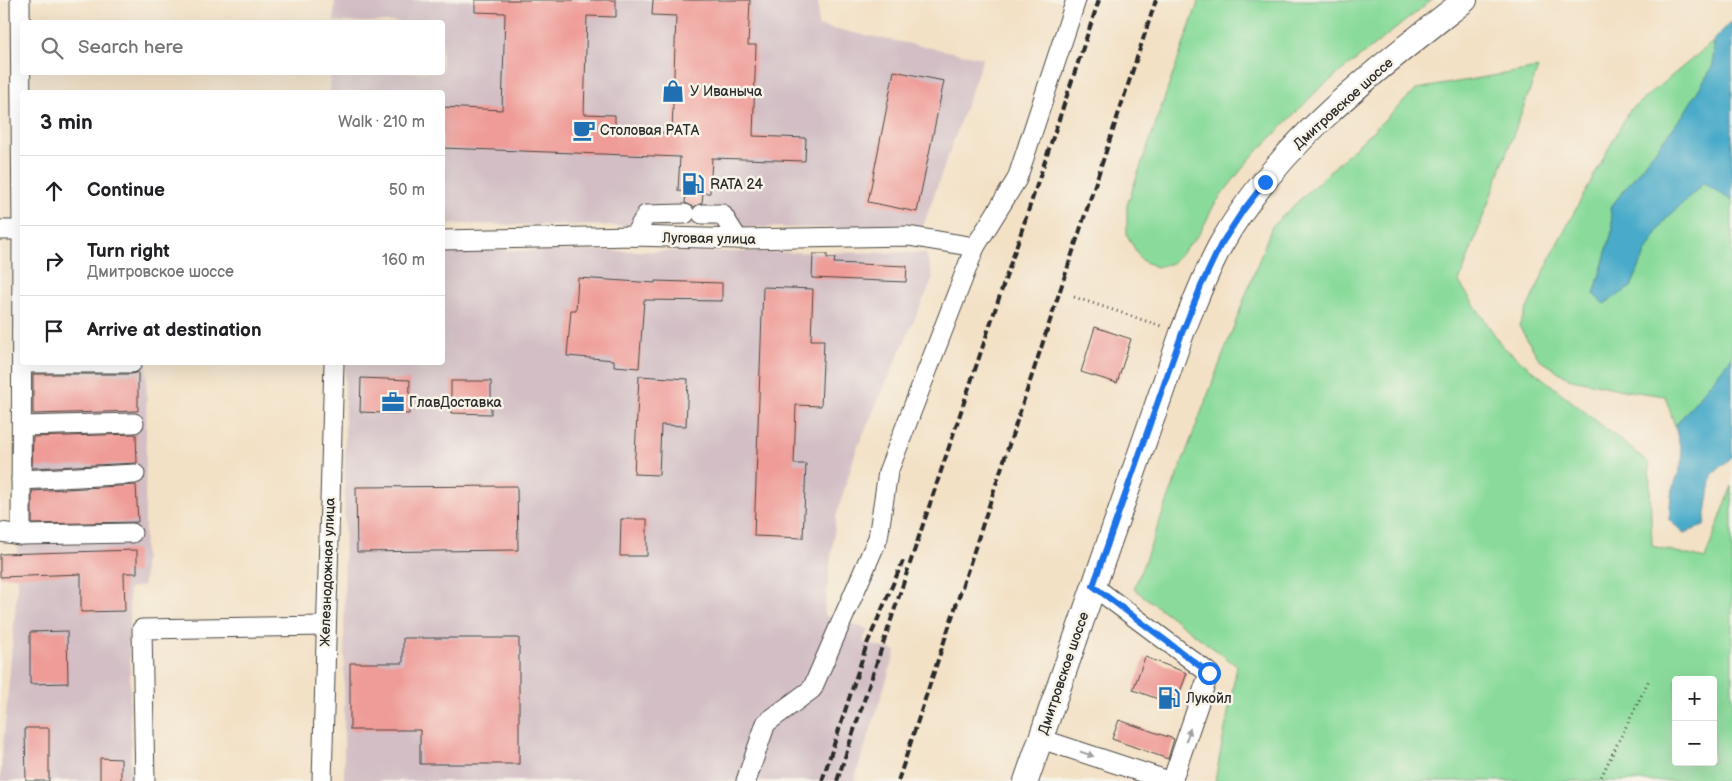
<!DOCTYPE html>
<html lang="en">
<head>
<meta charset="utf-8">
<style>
	:root { --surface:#fff; --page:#f6f6f6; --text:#202124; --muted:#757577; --line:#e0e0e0 }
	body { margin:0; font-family:"Balsamiq Sans",sans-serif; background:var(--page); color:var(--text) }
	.controls { position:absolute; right:15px; bottom:15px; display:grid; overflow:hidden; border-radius:5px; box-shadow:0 5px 20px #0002 }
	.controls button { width:45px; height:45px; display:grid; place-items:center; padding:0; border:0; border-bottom:1px solid var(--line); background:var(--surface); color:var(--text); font:25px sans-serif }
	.stop { position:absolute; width:15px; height:15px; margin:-11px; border:4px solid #1a73e8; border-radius:50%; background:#fff }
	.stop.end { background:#1a73e8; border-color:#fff; box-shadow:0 1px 5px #0008 }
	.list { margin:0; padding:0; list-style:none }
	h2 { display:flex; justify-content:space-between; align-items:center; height:65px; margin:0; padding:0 20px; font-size:21px }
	h2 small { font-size:16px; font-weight:400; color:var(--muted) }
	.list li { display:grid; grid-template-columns:32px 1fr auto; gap:15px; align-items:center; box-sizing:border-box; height:70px; padding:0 20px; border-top:1px solid var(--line) }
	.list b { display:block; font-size:19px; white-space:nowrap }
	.list p { margin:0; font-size:16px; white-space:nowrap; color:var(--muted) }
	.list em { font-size:16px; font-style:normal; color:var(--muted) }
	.icon { flex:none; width:28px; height:28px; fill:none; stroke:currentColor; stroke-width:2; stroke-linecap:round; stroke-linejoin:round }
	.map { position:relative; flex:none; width:1732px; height:781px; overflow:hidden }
	.search { position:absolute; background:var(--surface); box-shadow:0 5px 20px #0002; left:20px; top:20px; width:425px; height:55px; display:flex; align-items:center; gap:12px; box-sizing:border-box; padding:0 18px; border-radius:5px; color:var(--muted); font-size:19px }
	.panel { position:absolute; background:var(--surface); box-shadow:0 5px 20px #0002; left:20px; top:90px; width:425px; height:275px; border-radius:5px }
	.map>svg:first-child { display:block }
</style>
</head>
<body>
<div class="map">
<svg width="1732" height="781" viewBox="0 0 1732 781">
	<rect width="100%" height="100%" fill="#f7f3e8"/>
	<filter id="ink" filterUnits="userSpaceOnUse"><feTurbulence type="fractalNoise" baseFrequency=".02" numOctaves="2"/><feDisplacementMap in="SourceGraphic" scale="10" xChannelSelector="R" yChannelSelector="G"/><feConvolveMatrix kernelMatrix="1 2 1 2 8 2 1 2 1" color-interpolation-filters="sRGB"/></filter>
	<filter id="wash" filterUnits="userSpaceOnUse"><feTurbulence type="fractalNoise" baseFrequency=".0096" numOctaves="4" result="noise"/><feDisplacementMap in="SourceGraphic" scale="20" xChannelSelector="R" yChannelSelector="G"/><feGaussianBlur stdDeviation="1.12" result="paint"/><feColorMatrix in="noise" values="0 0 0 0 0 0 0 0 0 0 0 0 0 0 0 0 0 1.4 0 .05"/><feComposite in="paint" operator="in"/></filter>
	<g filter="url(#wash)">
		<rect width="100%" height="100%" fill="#f3e1c6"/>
		<!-- industrial -->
		<g fill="#d2bec4">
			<path d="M335,0h483v26l165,32 -61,171 -479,-5 -1,-132h-112l1,-19 111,-1v-50h-108z"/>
			<path d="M16,243l6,119 125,1 -3,222 -15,4 2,192h-131l17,-190z"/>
			<path d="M443,250l483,3 7,25 -76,170 -21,69 -12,98 44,14 -5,13 33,9 -42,130h-510l1,-418 97,-1z"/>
		</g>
		<!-- green -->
		<g fill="#8adb9b" stroke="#5a8363" fill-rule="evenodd">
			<path d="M1199,0h233l-113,89 -71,72 -34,44 -14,28 -27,30 -17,4 -15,-7 -14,-25v-30z"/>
			<path d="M1714,41l-1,25 -30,49 -73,93 3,20 -19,67 37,-8 15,-36 19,-31 39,-38 28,19v156l-57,69 -10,-30 -42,-6 -55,-12 -29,-19 -20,-33 38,-82 72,-133z"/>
			<path d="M1538,68l-79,214 43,64 147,117 3,83 53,13 27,-73v295h-517l22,-115 -103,-77 138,-363 145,-137zM1676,680h37v82h-37z"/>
		</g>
		<!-- water -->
		<g fill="#4aabc9" stroke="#3a6b7a">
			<path d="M1732,21v180l-28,-18 -39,37 -19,31 -15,36 -27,17 -10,-9 19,-67 -3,-20 73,-93 30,-49 1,-27z"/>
			<path d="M1732,357v100l-20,18 -8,51 -20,7 -15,-13 2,-25 12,-36 -8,-33z"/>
		</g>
		<g id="blocks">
			<!-- building -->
			<g fill="#ef9c98">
				<path d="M475,0h141v17l-29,-1 -3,98 31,1v16l57,2 4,-117 -24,-1 1,-15h97l-2,45h8l-3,91 53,2 -1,23 -93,-3 -2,35h-7l-1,10 -8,4 -9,-4 1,-11 -8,-1 2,-34 -238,-9v-41l60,3 3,-97 -30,-1z"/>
				<path d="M894,71l50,10 -27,131 -49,-10z"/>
				<path d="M813,254h14v4h8l-1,5 73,3 -1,16 -94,-4z"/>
				<path d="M578,278l77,5v-2l67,2v18l-78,-1 -5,68 -25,-2v-6l-47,-4 4,-46h5z"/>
				<path d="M763,287l50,2 -2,51h13l-3,66 -25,-1 -2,59h12l-3,74 -49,-2z"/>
				<path d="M1095,327l36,12 -14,44 -36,-11z"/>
				<path d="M138,372v39l-105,3v-40h99z"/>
				<path d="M639,376l49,3 -2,47 -25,-1 -2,50 -25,-1z"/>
				<path d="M361,378l49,2 -1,34 -49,-2z"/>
				<path d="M451,381h40v33l-40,-1z"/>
				<path d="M136,434l1,29 -105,5 1,-31z"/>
				<path d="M136,485l2,37 -106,2v-33z"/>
				<path d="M517,486l1,64 -161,2 -1,-65z"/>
				<path d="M621,519h26v37h-27z"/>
				<path d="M137,550v23h-13l1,38 -44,1v-38l-81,3v-23z"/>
				<path d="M67,631l1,52 -38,1v-52z"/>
				<path d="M403,638h116v126h-99v-34h-70v-67h53z"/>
				<path d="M1145,657l42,16 -12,32 -42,-15z"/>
				<path d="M1119,720l55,19 -6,20 -56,-20z"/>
				<path d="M25,728h24v53h-23z"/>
				<path d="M100,758l21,1v22h-21z"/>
			</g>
		</g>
	</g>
	<g filter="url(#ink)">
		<use href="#blocks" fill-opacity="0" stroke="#494642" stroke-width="1"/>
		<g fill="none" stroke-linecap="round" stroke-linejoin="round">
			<defs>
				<g id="minor">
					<path d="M20,0l2,230 -1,305"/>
					<path d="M702,214h20l16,25"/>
					<path d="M0,230h22"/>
					<path d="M634,236l12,-21 39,-1"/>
					<path d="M442,240l192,-4 104,3 170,-3 67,11"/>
					<path d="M22,363h110"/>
					<path d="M22,426l112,-3"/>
					<path d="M21,480l114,-6"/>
					<path d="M0,532l21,3 111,-2"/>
					<path d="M1093,586l116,87 -37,108"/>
					<path d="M1041,739l128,42"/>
					<path d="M145,781l-3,-152 183,-3"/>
					<path d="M322,781l12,-419"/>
					<path d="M746,781l20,-58 46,-34 66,-151 10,-66 87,-225 42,-68 59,-179"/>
				</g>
				<path id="major" d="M1026,781l156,-448c12,-29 23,-59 38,-87 58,-103 154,-174 245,-246"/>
			</defs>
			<!-- minor casing -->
			<use href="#minor" stroke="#494642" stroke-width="21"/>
			<!-- major casing -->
			<use href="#major" stroke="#494642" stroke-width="26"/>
			<!-- path -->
			<g stroke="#494642" stroke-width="3" stroke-dasharray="1 4" stroke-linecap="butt">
				<path d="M1074,297l90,30"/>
				<path d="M1599,781l50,-101"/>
			</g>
			<!-- minor -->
			<use href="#minor" stroke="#fff" stroke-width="19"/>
			<!-- major -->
			<use href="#major" stroke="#fff" stroke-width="24"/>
			<!-- rail -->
			<g stroke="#2b2b2b" stroke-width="4" stroke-dasharray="8 4" stroke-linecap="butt">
				<path d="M822,781l45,-137 36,-83"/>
				<path d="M837,781l262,-781"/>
				<path d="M898,781l258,-781"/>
			</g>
		</g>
		<!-- one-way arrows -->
		<defs><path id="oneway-solid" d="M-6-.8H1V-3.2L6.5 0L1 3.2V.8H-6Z" transform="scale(1.25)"/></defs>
		<g fill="#a0a0a0">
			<use href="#oneway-solid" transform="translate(1188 735) rotate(-71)"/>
			<use href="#oneway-solid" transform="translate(1087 754) rotate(19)"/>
		</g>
	</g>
	<g fill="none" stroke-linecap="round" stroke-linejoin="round" filter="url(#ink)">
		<!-- route -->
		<path stroke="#1a73e8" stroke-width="6" d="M1209,673l-116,-87 89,-253 19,-47 19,-40 22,-34 23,-30"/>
	</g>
	<!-- icons -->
	<defs>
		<symbol id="shop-bare" viewBox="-9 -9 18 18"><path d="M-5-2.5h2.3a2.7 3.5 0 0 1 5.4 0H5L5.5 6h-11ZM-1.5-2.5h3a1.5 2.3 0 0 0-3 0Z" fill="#1f6fb2" stroke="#f7f3e8" stroke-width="2.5" paint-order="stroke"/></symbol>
		<symbol id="cafe-bare" viewBox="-9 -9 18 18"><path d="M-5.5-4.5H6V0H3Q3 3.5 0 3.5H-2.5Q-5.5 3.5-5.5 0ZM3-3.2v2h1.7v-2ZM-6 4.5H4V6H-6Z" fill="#1f6fb2" stroke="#f7f3e8" stroke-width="2.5" paint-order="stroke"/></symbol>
		<symbol id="fuel-bare" viewBox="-9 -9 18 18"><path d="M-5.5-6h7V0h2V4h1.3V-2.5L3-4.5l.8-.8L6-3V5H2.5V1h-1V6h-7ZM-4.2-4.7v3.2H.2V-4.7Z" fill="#1f6fb2" stroke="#f7f3e8" stroke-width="2.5" paint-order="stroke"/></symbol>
		<symbol id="office-bare" viewBox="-9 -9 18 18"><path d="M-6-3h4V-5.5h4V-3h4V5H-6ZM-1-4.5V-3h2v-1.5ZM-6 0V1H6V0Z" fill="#1f6fb2" stroke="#f7f3e8" stroke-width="2.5" paint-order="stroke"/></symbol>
	</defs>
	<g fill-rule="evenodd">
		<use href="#shop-bare" x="657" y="75" width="32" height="32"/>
		<use href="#cafe-bare" x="568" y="114" width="32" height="32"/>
		<use href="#fuel-bare" x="677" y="168" width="32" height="32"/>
		<use href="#office-bare" x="377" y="386" width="32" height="32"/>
		<use href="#fuel-bare" x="1153" y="682" width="32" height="32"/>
	</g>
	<g text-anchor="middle" stroke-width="5" stroke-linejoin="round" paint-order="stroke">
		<!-- poi labels -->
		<g font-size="14" fill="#2b2b2b" stroke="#f7f3e8" text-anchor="start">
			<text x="690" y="96">У Иваныча</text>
			<text x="600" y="135">Столовая РАТА</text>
			<text x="710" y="189">RATA 24</text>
			<text x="409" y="407">ГлавДоставка</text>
			<text x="1186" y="703">Лукойл</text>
		</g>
		<!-- street labels -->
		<g font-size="14" fill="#2b2b2b" stroke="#f7f3e8">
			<text transform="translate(1343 103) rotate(-42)" y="5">Дмитровское шоссе</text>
			<text transform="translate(709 238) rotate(1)" y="5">Луговая улица</text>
			<text transform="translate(327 572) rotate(-88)" y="5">Железнодожная улица</text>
			<text transform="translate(1063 673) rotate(-71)" y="5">Дмитровское шоссе</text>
		</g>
	</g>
</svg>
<div class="controls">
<button>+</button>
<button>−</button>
</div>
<div class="stop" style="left:1209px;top:673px"></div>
<div class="stop end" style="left:1265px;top:182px"></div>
<div class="search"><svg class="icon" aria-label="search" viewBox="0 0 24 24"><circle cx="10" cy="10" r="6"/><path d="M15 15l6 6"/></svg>Search here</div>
<section class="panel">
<h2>3 min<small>Walk · 210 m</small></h2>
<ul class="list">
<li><svg class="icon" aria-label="ahead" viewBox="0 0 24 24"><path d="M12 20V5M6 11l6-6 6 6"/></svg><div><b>Continue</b></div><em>50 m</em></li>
<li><svg class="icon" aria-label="right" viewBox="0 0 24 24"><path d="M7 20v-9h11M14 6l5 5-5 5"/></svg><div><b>Turn right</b><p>Дмитровское шоссе</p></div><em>160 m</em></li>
<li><svg class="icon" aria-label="arrive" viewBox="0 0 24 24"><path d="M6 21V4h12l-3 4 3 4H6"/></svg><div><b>Arrive at destination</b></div></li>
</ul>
</section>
</div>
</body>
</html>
